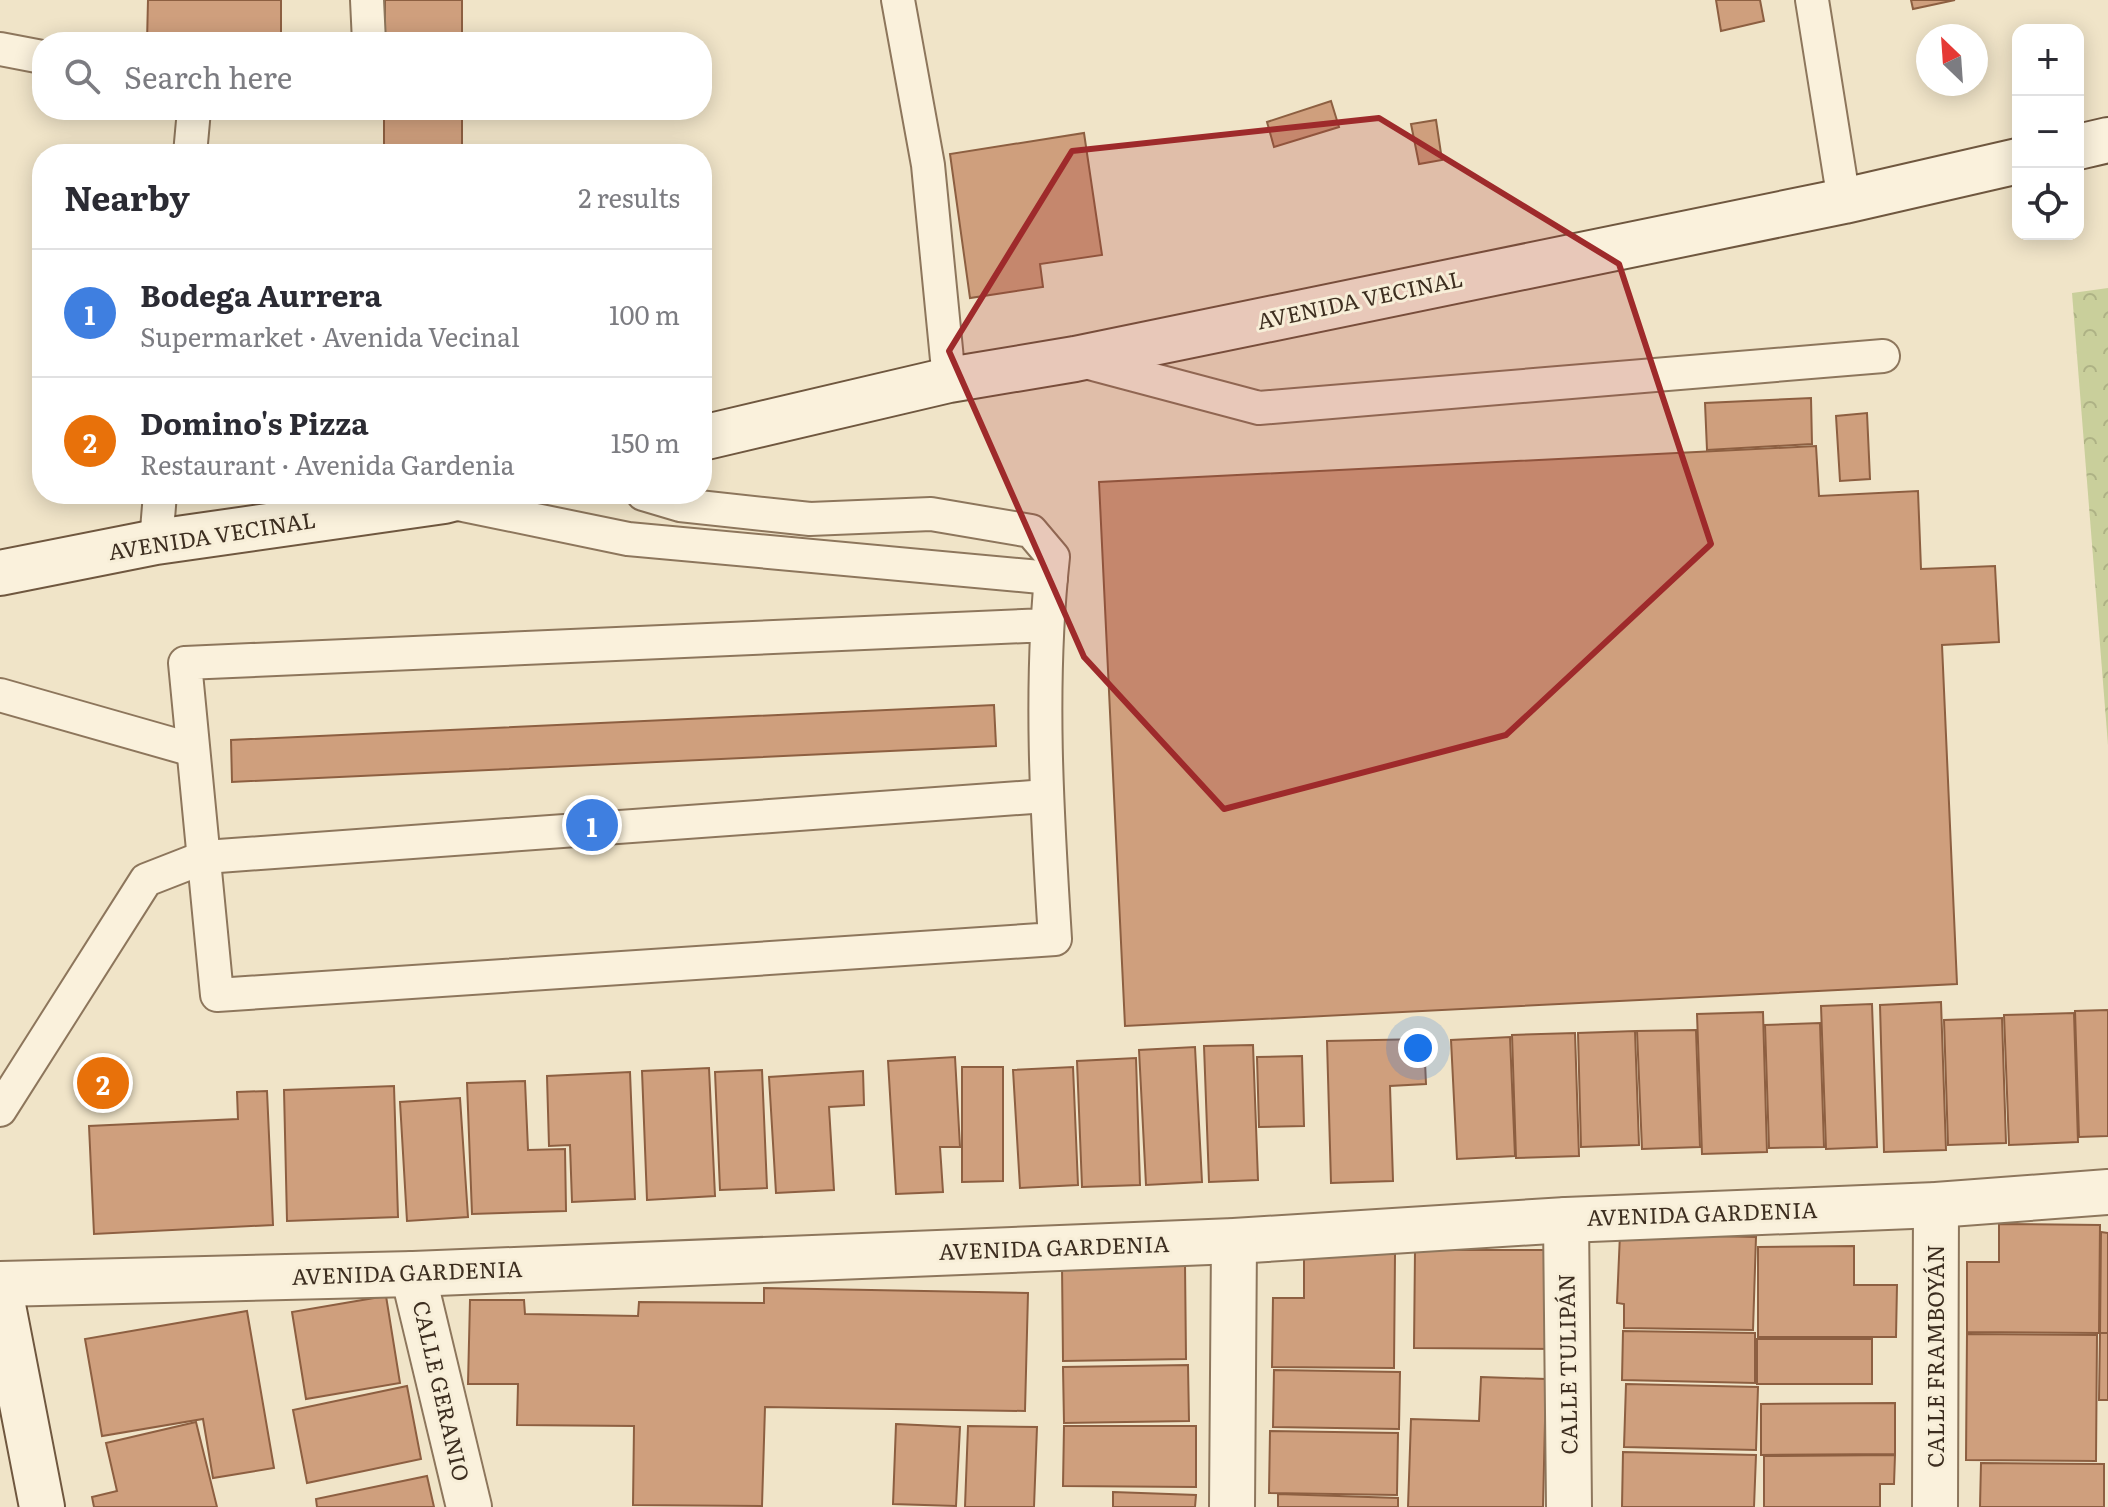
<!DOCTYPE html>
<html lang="en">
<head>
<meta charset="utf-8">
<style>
	:root { --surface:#fff; --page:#f7f7f7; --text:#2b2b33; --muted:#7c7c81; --line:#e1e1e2; --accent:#9e2a2b }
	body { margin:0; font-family:Literata,serif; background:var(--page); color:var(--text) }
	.controls { position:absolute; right:24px; top:24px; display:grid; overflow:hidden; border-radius:16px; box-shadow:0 4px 20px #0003 }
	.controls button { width:72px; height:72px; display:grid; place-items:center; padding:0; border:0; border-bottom:2px solid var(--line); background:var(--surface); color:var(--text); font:40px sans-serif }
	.compass { position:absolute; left:1916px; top:24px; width:72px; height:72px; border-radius:50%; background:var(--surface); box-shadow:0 4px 20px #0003; rotate:335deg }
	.you { position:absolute; left:1418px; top:1048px; width:28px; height:28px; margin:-20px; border:6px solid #fff; border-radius:50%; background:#1a73e8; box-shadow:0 0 0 12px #1a73e833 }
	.badge { display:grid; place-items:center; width:52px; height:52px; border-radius:50%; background:var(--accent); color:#fff; font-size:26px; font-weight:700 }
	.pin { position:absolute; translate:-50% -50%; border:4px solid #fff; box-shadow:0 2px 8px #0006 }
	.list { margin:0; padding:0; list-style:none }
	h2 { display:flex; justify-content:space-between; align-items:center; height:104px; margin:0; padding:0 32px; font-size:34px }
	h2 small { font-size:26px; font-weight:400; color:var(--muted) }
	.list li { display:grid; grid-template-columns:52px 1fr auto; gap:24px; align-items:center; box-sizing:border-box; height:128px; padding:0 32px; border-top:2px solid var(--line) }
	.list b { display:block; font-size:30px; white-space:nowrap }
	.list p { margin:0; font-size:26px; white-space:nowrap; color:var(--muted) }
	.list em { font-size:26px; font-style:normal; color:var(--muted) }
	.icon { flex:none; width:44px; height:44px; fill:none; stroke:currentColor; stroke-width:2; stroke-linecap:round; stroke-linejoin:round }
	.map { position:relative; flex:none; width:2108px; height:1507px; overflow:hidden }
	.search { position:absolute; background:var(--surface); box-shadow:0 4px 20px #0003; left:32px; top:32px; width:680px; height:88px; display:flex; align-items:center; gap:20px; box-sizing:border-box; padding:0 28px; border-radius:32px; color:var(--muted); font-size:30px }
	.panel { position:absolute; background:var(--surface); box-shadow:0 4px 20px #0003; left:32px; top:144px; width:680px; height:360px; border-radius:32px }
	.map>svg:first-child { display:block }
</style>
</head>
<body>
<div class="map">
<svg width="2108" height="1507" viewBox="0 0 2108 1507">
	<defs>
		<pattern id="forest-crowns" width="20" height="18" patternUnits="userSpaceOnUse" patternTransform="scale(2)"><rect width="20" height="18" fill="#c9cf9b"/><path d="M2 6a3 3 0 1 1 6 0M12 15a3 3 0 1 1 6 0" fill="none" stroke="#aeb285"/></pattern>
	</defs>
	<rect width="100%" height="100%" fill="#f0e4c8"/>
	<!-- forest -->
	<path fill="url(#forest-crowns)" d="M2108,288v457l-36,-452z"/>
	<!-- building -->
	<g fill="#cf9f7d" stroke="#8d5f41" stroke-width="2">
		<path d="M148,0h133v42h-134z"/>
		<rect x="385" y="0" width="77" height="42"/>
		<path d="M1716,0h44l4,21 -43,10z"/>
		<path d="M1911,0h44l-42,9z"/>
		<path d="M1331,101l8,26 -65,20 -7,-25z"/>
		<rect x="384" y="110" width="78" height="44"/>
		<path d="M1436,120l6,40 -23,4 -8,-40z"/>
		<path d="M1084,133l18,122 -62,9 3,23 -73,11 -20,-144z"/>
		<path d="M1811,398l1,46 -105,6 -2,-47z"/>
		<path d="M1867,413l3,66 -30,2 -4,-65z"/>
		<path d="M1816,446l3,50 99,-5 3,78 74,-3 4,76 -57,3 15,339 -832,42 -26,-544z"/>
		<path d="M994,705l2,41 -764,36 -1,-42z"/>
		<path d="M1941,1002l5,148 -62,2 -4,-147z"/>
		<path d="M1872,1004l5,143 -51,2 -5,-143z"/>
		<path d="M2108,1010v126l-29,1 -4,-126z"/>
		<path d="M1763,1012l4,140 -65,2 -5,-140z"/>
		<path d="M2074,1013l4,129 -69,3 -5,-130z"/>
		<path d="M2002,1018l4,125 -58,2 -4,-125z"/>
		<path d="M1820,1023l4,124 -55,1 -4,-123z"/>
		<path d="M1696,1030l4,117 -58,2 -5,-118z"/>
		<path d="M1635,1031l4,114 -58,2 -3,-114z"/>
		<path d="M1575,1033l4,123 -63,2 -4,-123z"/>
		<path d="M1510,1037l5,119 -58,3 -6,-119z"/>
		<path d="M1424,1039l2,45 -36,2 3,95 -62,2 -4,-142z"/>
		<path d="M1253,1045l5,135 -49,2 -5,-136z"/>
		<path d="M1195,1047l7,135 -56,3 -7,-135z"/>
		<path d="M1302,1056l2,70 -45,1 -2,-70z"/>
		<path d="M955,1057l5,90h-20l3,45 -47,2 -8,-133z"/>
		<path d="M1136,1058l4,127 -58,2 -5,-126z"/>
		<path d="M962,1067h41v114l-41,1z"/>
		<path d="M1073,1067l5,118 -58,3 -7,-118z"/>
		<path d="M709,1068l6,128 -68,4 -5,-129z"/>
		<path d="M762,1070l5,118 -47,2 -5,-118z"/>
		<path d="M863,1071l1,34 -35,2 5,83 -58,3 -7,-116z"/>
		<path d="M630,1072l5,127 -63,3 -2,-57 -21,1 -2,-70z"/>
		<path d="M525,1081l3,69 37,-1 1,62 -94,3 -5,-131z"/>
		<path d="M394,1086l4,131 -111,4 -3,-131z"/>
		<path d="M267,1091l6,134 -179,9 -5,-108 149,-7 -1,-27z"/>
		<path d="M460,1098l8,119 -61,4 -7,-119z"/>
		<path d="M1999,1224l101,1 -1,108 -132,-1v-70h32z"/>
		<path d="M2101,1232l7,1v100h-8z"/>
		<path d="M1620,1234l136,3 -3,93 -129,-2v-24l-7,-1z"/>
		<path d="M1854,1246v39h43l-1,52h-138v-90z"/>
		<path d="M1415,1250h143l-1,99 -143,-1z"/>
		<path d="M1304,1254h91l-1,114 -122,-1 1,-69h31z"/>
		<path d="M1185,1263l1,96 -123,2 -1,-96z"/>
		<path d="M764,1288l264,5 -3,118 -260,-4 -3,99 -129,-1 1,-79 -117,-1 1,-41h-50l2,-84h54l1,14 113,2 1,-14 125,1z"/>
		<path d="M386,1296l14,87 -94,16 -14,-87z"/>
		<path d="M247,1311l27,157 -61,10 -10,-59 -101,17 -17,-97z"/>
		<path d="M1623,1331l132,2v50l-133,-3z"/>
		<path d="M2100,1333h8v67h-9z"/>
		<path d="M1967,1334l130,1 -1,126 -130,-1z"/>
		<rect x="1757" y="1339" width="115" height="45"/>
		<path d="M1188,1365l1,56 -125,2 -1,-56z"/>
		<path d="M1274,1370l126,2 -1,57 -126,-2z"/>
		<path d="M1481,1377l65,2 -3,128h-135l3,-88 68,2z"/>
		<path d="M1626,1384l132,3 -2,63 -132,-3z"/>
		<path d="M407,1386l14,73 -114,24 -14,-73z"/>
		<path d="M1895,1403v51l-134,1v-51z"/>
		<path d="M196,1422l21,85h-123l-2,-10 25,-6 -11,-48z"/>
		<path d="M896,1424l64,3 -4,79 -63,-2z"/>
		<path d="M968,1426l69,1 -3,80h-69z"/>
		<path d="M1064,1426h132v61l-133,-1z"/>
		<path d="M1270,1431l128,2 -1,62 -128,-2z"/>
		<path d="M1623,1452l133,3 -2,52h-132z"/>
		<path d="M1895,1455l-1,29h-14v23h-116v-51z"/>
		<path d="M1981,1463l123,1v43h-124z"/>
		<path d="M427,1476l7,31h-117l-1,-8z"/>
		<path d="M1113,1492l83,3 -1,12h-82z"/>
		<path d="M1278,1494l120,4v9h-120z"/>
	</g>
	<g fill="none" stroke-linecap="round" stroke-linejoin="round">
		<defs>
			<g id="lane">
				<path d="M367,0l2,42"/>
				<path d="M898,0l30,165 21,215"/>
				<path d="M1812,0l32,201"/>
				<path d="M0,49l42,8"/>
				<path d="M190,154l4,-44"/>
				<path d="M1082,361l177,47 624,-52"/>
				<path d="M643,494l37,11 130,14 121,-5 100,17 22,26c-14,127 -6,255 2,382l-838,56 -32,-332 862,-38"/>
				<path d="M444,501l184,38 423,39"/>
				<path d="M156,542l4,-48"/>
				<path d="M0,695l193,55"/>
				<path d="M0,1110l146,-230 59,-23 841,-61"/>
			</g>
			<g id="street">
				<path d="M1566,1220l3,287"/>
				<path d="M413,1274l56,233"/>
				<path d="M0,1284l413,-10 821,-33 332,-21 370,-15 172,-13"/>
				<path d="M1232,1507l2,-266"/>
				<path d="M1935,1507l1,-302"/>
			</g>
			<g id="secondary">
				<path d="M2078,147l30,-7"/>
				<path d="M702,438l247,-58 126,-21 769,-158 174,-40"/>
				<path d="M0,573l156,-31 288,-41 27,-7"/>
				<path d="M0,1290l42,217"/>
			</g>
		</defs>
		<!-- lane casing -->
		<use href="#lane" stroke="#8d765c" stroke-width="36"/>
		<!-- street casing -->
		<use href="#street" stroke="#8d765c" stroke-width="48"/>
		<!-- secondary casing -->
		<use href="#secondary" stroke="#6f573f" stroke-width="48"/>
		<!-- lane -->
		<use href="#lane" stroke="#faf1dc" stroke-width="32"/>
		<!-- street -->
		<use href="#street" stroke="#faf1dc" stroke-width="44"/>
		<!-- secondary -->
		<use href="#secondary" stroke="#faf1dc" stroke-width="44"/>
	</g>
	<!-- marked area -->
	<path fill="#9e2a2b" fill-opacity="0.2" stroke="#9e2a2b" stroke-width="6" stroke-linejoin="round" d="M1379,118l240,146 92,280 -205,191 -282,74 -140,-152 -135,-306 123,-200z"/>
	<g text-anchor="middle" stroke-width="6" stroke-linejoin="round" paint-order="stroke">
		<!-- street labels -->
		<g font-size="22" fill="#3d2e20" stroke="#f7eed8">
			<text transform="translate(1360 300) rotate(-12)" y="8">AVENIDA VECINAL</text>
			<text transform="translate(212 536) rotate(-9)" y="8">AVENIDA VECINAL</text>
			<text transform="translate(1702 1214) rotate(-2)" y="8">AVENIDA GARDENIA</text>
			<text transform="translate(1054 1248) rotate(-2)" y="8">AVENIDA GARDENIA</text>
			<text transform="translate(407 1273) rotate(-2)" y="8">AVENIDA GARDENIA</text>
			<text transform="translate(1936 1356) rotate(-90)" y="8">CALLE FRAMBOYÁN</text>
			<text transform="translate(1568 1364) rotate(-91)" y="8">CALLE TULIPÁN</text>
			<text transform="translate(441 1391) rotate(77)" y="8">CALLE GERANIO</text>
		</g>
	</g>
</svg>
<div class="controls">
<button>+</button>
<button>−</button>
<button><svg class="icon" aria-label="locate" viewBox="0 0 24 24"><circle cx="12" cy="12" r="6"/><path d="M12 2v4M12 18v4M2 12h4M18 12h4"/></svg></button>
</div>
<svg class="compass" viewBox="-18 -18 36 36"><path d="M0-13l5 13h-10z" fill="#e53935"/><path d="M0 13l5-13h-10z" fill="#7c7c81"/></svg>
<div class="you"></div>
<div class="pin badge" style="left:592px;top:825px;background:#3f7fe0">1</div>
<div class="pin badge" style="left:103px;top:1083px;background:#e8710a">2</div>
<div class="search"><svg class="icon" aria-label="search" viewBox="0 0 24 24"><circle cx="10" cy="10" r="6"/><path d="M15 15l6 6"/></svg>Search here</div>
<section class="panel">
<h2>Nearby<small>2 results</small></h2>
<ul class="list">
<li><span class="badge" style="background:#3f7fe0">1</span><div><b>Bodega Aurrera</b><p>Supermarket · Avenida Vecinal</p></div><em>100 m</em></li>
<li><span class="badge" style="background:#e8710a">2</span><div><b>Domino's Pizza</b><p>Restaurant · Avenida Gardenia</p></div><em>150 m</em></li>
</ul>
</section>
</div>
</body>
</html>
